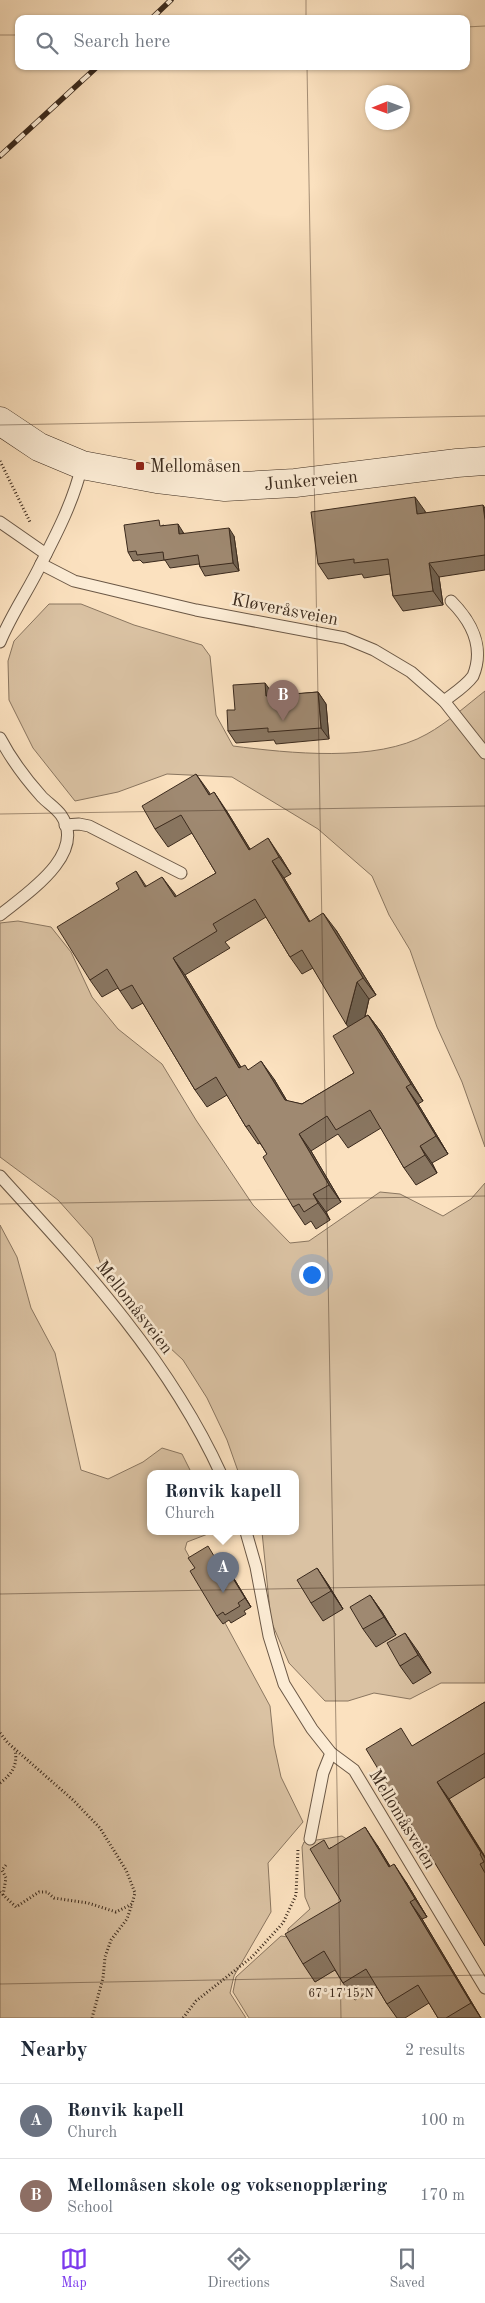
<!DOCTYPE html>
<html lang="en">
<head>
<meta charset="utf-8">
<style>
	:root { --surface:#fff; --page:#f6f6f7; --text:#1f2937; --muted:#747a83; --line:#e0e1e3; --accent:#7c3aed }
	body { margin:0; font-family:"Old Standard TT",serif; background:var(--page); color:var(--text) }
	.compass { position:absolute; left:365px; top:85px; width:45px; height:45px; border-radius:50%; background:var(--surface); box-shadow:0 1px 4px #0004; rotate:269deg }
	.you { position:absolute; left:311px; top:1274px; width:18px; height:18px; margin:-12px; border:4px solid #fff; border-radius:50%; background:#1a73e8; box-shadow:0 0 0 8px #1a73e833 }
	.badge { display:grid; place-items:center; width:32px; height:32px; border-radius:50%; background:var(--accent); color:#fff; font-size:16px; font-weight:700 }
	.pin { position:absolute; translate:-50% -41px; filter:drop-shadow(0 1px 2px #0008) }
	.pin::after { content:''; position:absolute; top:26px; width:18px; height:15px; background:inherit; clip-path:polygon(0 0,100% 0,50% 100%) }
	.popup { position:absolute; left:147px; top:1470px; width:152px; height:65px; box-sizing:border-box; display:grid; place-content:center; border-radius:10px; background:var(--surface); filter:drop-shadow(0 1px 4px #0005); font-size:16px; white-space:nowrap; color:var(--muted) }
	.popup b { font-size:19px; color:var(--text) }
	.popup::after { content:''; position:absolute; left:50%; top:100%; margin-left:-10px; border:10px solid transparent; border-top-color:var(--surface) }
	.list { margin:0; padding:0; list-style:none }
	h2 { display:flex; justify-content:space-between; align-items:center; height:65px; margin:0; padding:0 20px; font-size:21px }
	h2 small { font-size:16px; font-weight:400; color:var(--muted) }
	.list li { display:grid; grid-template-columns:32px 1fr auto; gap:15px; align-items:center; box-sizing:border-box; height:75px; padding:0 20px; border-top:1px solid var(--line) }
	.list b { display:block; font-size:19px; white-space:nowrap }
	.list p { margin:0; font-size:16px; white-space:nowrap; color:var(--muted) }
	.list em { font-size:16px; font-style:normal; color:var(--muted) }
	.icon { flex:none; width:28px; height:28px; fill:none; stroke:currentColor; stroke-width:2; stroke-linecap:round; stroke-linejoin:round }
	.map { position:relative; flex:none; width:485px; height:2018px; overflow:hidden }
	.search { position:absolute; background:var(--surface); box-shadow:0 1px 4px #0004; left:15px; right:15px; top:15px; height:55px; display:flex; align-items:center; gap:12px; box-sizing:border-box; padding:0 18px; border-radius:10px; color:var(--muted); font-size:19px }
	.sheet { height:215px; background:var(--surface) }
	nav { display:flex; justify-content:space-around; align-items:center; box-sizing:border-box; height:70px; border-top:1px solid var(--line); background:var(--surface); font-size:14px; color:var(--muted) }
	nav a { display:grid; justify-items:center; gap:2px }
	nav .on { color:var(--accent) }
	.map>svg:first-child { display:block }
</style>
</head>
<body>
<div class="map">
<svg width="485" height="2018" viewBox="0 0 485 2018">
	<rect width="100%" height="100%" fill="#fbe1bf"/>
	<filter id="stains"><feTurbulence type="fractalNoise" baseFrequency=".004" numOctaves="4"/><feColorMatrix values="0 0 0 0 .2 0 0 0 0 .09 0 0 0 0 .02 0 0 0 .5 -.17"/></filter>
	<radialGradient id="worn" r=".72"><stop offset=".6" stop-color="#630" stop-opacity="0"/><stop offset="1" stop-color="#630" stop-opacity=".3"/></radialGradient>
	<!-- green -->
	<g fill="#dac2a3" stroke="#8a7660">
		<path d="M49,604h32l53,21 68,20 8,11 6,59 17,31c55,7 144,17 194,-12 20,-11 40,-29 58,-43v456l-23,-65 -25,-55 -27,-77 -21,-35 -17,-39 -54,-47 -86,-52 -65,-3 -49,18 -43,9 -42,-53 -24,-48 -1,-39 6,-20z"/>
		<path d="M18,921l33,6 20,25 21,45 26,32 44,35 34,56 57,85 37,38 19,-2 71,-49 20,2 43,22 28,-17 14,-16v500h-44l-31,16 -36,-6 -26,8h-23l-36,-38 -18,-42 -9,-89h34v-58h-57l-12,-34 -20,-42 -24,-38 -44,-41 -33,-39 -14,-42 -34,-38 -58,-43v-234z"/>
		<path d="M0,1225l17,32 14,51 24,45 26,117 27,9 35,-17 19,-14 20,6 10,20h-42v58h63l-26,10 -2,7 85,157 4,39 7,32 22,45 -35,41 3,49 -37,64 -4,17 16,25h-246z"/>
		<path d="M485,1777v79l-41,-64z"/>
		<path d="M342,1836l6,4 5,78 -56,34 18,30 21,-13 41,18 20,31h-148l-16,-26 3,-15 45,-41 7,1v-8l22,-20 -5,-12 -3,-50 2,-5z"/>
	</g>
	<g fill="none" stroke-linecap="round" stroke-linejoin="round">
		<defs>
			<g id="lane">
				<path d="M0,522l46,32"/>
				<path d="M41,564l33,17 122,29 149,28 29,12 37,22 33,29 41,52"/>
				<path d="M0,642c11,-27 28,-51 41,-78 16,-31 33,-64 41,-99"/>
				<path d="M444,701c9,-7 22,-15 29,-25 12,-29 -2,-55 -22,-75"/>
				<path d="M0,738c11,21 25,40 42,59 6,6 14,11 19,18 27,39 -35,79 -61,100"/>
				<path d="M65,825l14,-1 10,2 92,47"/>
				<path d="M0,1176c84,92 169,184 221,298"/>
				<path d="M246,1532l10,35 13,69 15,48 28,45 19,24 23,17 131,218"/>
				<path d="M310,1839l13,-66 8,-20"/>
			</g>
			<path id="secondary" d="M0,421l39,26 43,18 75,14 68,8 70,-4 162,-20 28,-2"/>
		</defs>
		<!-- lane casing -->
		<use href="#lane" stroke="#6b5846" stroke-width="13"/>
		<!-- secondary casing -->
		<use href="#secondary" stroke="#3b2a1d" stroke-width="29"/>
		<!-- path -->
		<g stroke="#3b2a1d" stroke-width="3" stroke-dasharray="1 2.5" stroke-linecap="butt">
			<path d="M0,461l30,61"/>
			<path d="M0,1733l8,10 65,57 27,28 26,42 9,23 -3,11 -16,8 -28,-9 -34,-5 -7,-6h-8l-23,15 -16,-15"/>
			<path d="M0,1783c12,-9 18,-18 15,-33"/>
			<path d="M3,1895l3,-17 -4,-8 4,-5"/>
			<path d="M92,2018l11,-40 2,-21 6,-17 16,-21 5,-15"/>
			<path d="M183,2018l13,-17 56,-44 31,-34 13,-28 2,-46"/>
		</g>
		<!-- lane -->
		<use href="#lane" stroke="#fcecd5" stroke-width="11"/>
		<!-- secondary -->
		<use href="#secondary" stroke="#fcecd5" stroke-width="28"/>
		<defs>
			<g id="rail">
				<path d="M151,19l20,-19"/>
				<path d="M0,156l98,-90"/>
			</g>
		</defs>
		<!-- rail casing -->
		<use href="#rail" stroke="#3b2a1d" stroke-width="5.5"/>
		<!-- rail -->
		<use href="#rail" stroke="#fcecd5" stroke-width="4" stroke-dasharray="11" stroke-linecap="butt"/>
	</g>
	<!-- wall -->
	<g fill="#897661" stroke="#3b2a1d" fill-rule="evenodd">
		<path d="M485,508v62l-46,7 4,28 -40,6 -10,-15 -3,-22 -26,4 -2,-4 -34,5 -10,-15 107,-53v2z"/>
		<path d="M163,525l20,7 1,2 50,2 5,35 -34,5 -5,-9 -1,-3 -29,4 -5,-8 -22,3 -3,-3 -7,1 -5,-9z"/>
		<path d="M318,692l8,12 3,35 -53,5 -2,-4 -38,3 -8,-12 7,-21 38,-16 1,2z"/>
		<path d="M210,795l16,15 24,39 30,7 11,18 -7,4 26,44 26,8 40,65 -7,4 -4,18 3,-2 13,17 42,69 -5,3 30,50 -16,9 5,10 -21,12 -12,-17 -23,-40 -33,20 -10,-14 -27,17 30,51 -15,10 4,8 -14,9 -5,-8 -6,4 -12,-18 -26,-53 -7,-11 -2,1 -12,-17 -19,-32 -20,12 -12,-17 -52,-87 -11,6 -14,-21 -16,9 -12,-17 29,-91 17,-18 10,15 30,11 40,-24 -24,-40 -24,14 -13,-18zM266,917l24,40 12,17 11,-6 36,59 5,46 -52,31 -15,-3 -13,-22 -33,-12 -56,-92 45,-27 -5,-6z"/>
		<path d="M214,1556l10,6 27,45 -7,4 2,3 -15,9 -2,-3 -6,4 -6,-8z"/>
		<path d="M317,1568l12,18 14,23 -20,12 -12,-18z"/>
		<path d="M370,1595l12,17 14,23 -20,12 -13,-18z"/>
		<path d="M417,1650l14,23 -18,11 -13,-18z"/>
		<path d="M485,1702v75l-36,22 36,58v89l-72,-200z"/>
		<path d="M377,1845l13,21 16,16 21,35 -5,2 59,99h-43l-9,-15 -24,15h-8l-10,-14 -10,-17 -22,13 -12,-17 -8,-13 -20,12 -12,-18 38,-63 -11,-53z"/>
	</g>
	<!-- shaded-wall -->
	<g fill="#6f604f" stroke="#3b2a1d">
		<path d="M415,497l10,14 2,17 -10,-14z"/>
		<path d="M483,505l2,3v12z"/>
		<path d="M178,524l5,8 2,11 -6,-9z"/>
		<path d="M229,528l5,8 5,35 -6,-8z"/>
		<path d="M429,563l10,14 4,28 -10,-14z"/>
		<path d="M265,683l8,11 1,14 -8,-12z"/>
		<path d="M318,692l8,12 3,35 -8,-11z"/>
		<path d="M196,774l13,18 12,21 -12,-18z"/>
		<path d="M214,792l12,18 35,57 -12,-17z"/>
		<path d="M268,838l12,18 11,18 -12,-17z"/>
		<path d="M272,861l12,17 37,62 -12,-18z"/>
		<path d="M162,877l13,17 12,21 -12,-18z"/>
		<path d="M323,913l13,17 40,65 -13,-17z"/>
		<path d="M173,958l12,17 67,111 -13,-18z"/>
		<path d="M357,982l12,17 -10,42 -13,-17z"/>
		<path d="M368,1015l13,17 42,69 -12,-17z"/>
		<path d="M261,1061l13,18 23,39 -12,-18z"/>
		<path d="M406,1087l12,17 30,50 -12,-18z"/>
		<path d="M299,1134l12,17 30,51 -12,-17z"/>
		<path d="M420,1146l12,17 5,10 -12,-18z"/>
		<path d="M313,1194l13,18 4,8 -12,-17z"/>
		<path d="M218,1554l6,8 27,45 -6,-9z"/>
		<path d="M317,1568l12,18 14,23 -12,-18z"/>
		<path d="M370,1595l12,17 14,23 -12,-18z"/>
		<path d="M405,1633l12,17 14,23 -13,-18z"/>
		<path d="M437,1782l12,17 36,58v1z"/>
		<path d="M365,1827l12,18 24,40 -12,-18z"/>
		<path d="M394,1864l12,18 21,35 -12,-18z"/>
		<path d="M410,1902l12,17 59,99 -10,-15z"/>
	</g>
	<!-- building -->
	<g fill="#9f8971" stroke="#3b2a1d">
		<path d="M415,497l2,17 66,-9 2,15v35l-56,8 4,28 -40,5 -5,-37 -34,4v-4l-36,5 -7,-52z"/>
		<path d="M159,520l1,6 18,-2 1,10 50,-6 4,35 -33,4 -2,-12 -34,5 -1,-8 -26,3 -1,-4 -8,1 -4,-27z"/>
		<path d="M265,683l1,13 52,-4 3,36 -53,4v-4l-40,3 -1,-21h8l-2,-25z"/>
		<path d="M196,774l13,21 5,-3 35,58 19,-12 11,19 -7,4 37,61 14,-9 40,65 -6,4 -11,42 -44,-74 -12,7 -35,-58 -42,25 4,7 -44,27 66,110 6,-3 3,5 13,-9 24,39 17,4 52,-31 -21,-37 35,-21 43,69 -5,3 30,49 -16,10 5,9 -21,13 -34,-58 -34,20 -9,-14 -28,18 30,51 -16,9 5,9 -14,9 -5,-8 -6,3 -30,-50 4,-3 -18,-29 -3,2 -30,-50 -21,13 -63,-105 -12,6 -13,-22 -17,11 -33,-53 62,-38 -3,-6 20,-12 9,16 17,-10 13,20 41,-24 -35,-58 -26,14 -13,-23z"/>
		<path d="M208,1546l6,10 4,-2 27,44 -7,5 2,3 -15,9 -2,-3 -6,4 -27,-45 5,-3 -7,-10z"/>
		<path d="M317,1568l14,23 -20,12 -14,-23z"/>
		<path d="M370,1595l14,22 -21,12 -13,-22z"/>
		<path d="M405,1633l13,22 -18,11 -13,-23z"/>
		<path d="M485,1702v51l-48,29 44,71 -1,1 4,8 -4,2 5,9v73l-119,-197 35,-21 11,18z"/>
		<path d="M365,1827l24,40 5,-3 21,35 -5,3 61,101 -25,15h-8l-20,-33 -31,19 -21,-35 -23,14 -19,-32 -21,13 -18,-30 56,-33 -31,-52 14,-9 5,9z"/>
	</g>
	<!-- ticks -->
	<path fill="none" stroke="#3b2a1d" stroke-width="1" stroke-opacity="0.45" d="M306,0v19M466,27l19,-1M0,35h19M307,66l34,1952M0,425l485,-9M0,814l485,-8M0,1204l485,-8M0,1594l485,-9M0,1984l485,-9"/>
	<!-- markers -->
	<rect fill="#8f2418" stroke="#fcecd5" stroke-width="2" x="135" y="461" width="10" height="10" rx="2.5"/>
	<g text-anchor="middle" stroke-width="5" stroke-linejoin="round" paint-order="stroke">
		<!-- poi labels -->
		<g font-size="18" fill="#3b2a1d" stroke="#fcecd5" text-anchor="start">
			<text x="150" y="472">Mellomåsen</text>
		</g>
		<!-- street labels -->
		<g font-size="18" fill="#3b2a1d" stroke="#fcecd5">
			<text transform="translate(311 480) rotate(-5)" y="6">Junkerveien</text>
			<text transform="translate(285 609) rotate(11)" y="6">Kløveråsveien</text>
			<text transform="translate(135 1307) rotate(52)" y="6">Mellomåsveien</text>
			<text transform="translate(403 1819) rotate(59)" y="6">Mellomåsveien</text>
		</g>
	</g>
	<g font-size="12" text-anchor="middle" fill="#3b2a1d" stroke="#fcecd5" stroke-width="5" stroke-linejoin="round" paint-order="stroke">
		<text x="341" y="1997">67°17'15"N</text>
	</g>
	<rect width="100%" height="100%" filter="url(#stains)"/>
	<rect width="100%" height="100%" fill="url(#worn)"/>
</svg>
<svg class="compass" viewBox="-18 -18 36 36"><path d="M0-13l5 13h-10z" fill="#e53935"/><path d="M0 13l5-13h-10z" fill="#747a83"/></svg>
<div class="you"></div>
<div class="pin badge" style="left:223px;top:1593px;background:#6b7280">A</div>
<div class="popup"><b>Rønvik kapell</b>Church</div>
<div class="pin badge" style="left:283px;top:721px;background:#8d6e63">B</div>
<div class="search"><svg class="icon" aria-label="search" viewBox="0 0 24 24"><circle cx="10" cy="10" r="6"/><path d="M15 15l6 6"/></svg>Search here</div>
</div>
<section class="sheet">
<h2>Nearby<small>2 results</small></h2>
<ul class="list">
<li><span class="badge" style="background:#6b7280">A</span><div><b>Rønvik kapell</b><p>Church</p></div><em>100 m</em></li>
<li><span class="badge" style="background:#8d6e63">B</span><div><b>Mellomåsen skole og voksenopplæring</b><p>School</p></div><em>170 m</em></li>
</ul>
</section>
<nav>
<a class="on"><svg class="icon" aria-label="map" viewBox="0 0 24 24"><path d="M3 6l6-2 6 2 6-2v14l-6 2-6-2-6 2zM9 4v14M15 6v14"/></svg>Map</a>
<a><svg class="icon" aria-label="directions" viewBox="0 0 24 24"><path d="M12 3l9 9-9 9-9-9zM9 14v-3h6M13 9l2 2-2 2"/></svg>Directions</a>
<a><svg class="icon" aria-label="saved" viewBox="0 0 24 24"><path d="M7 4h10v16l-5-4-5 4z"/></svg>Saved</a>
</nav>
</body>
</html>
